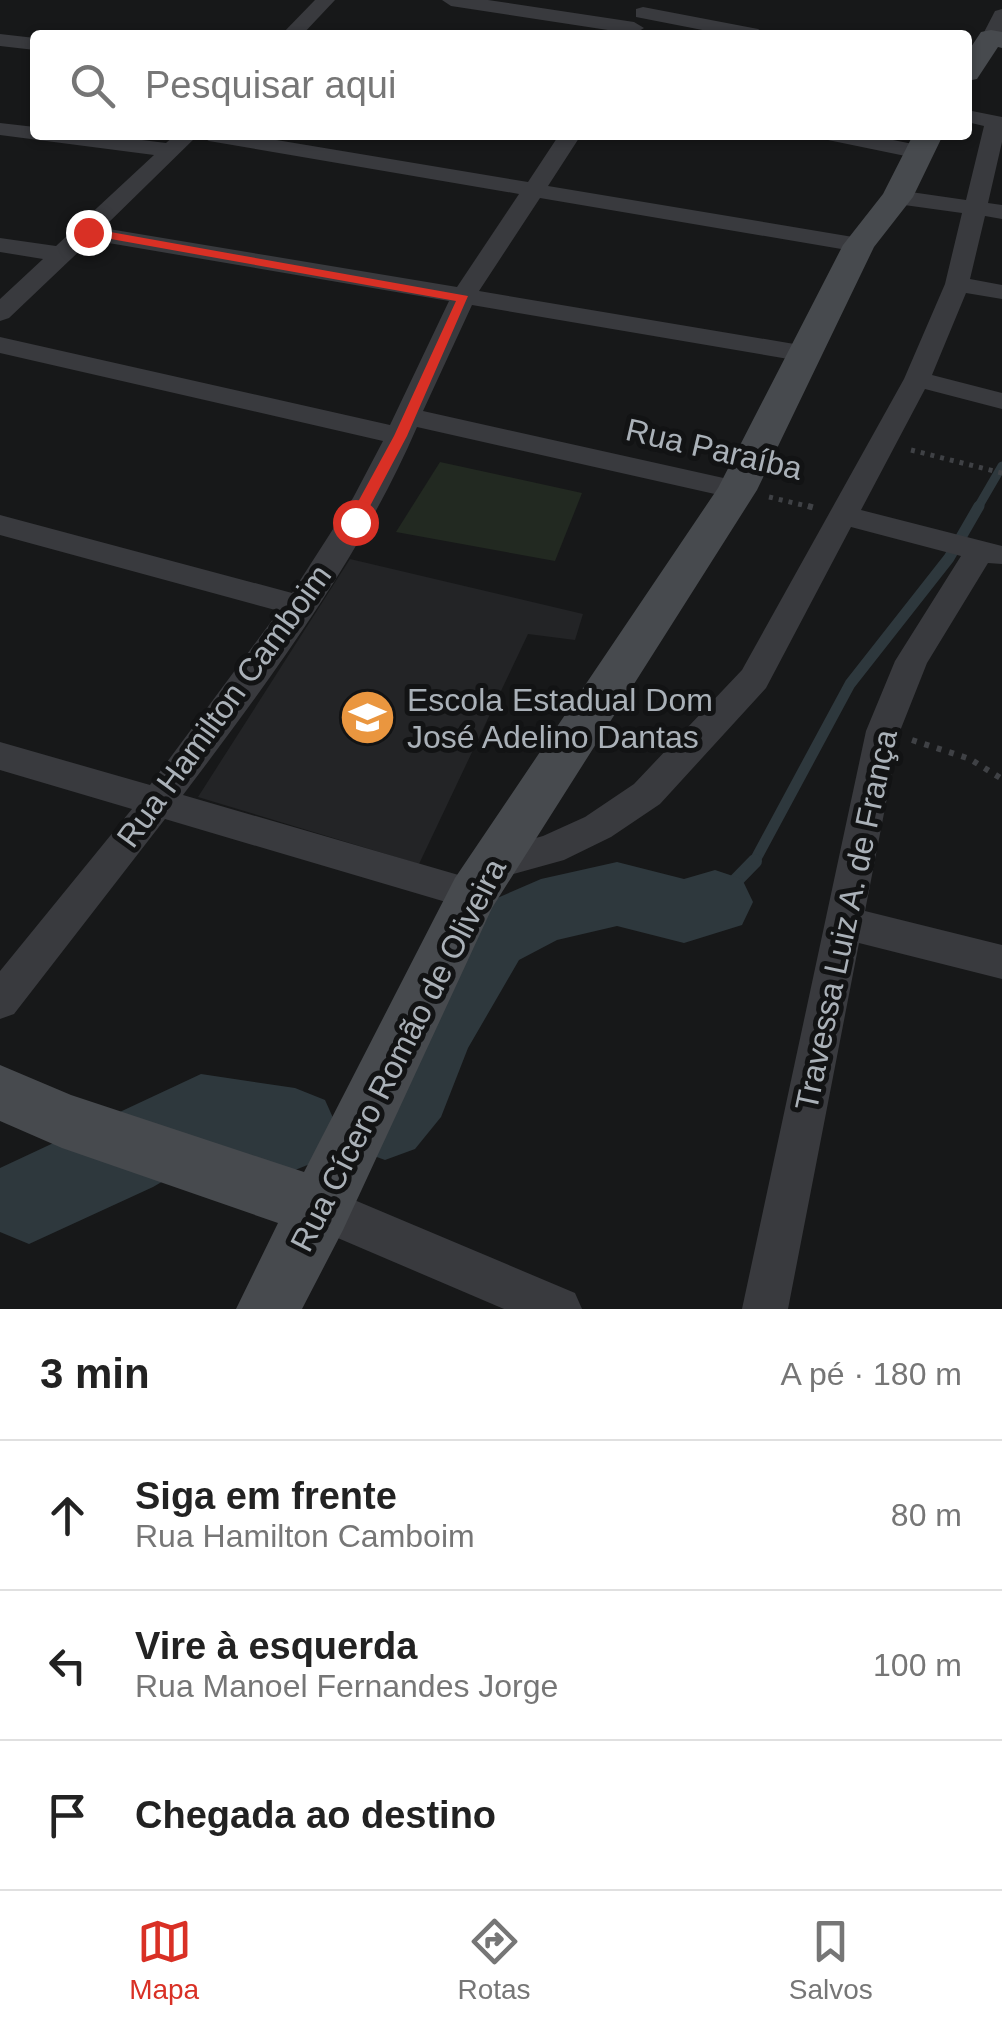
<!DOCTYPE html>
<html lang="pt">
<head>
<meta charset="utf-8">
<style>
	:root { --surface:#fff; --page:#f2f2f2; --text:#222; --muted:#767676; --line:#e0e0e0; --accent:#d93025 }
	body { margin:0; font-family:Helvetica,sans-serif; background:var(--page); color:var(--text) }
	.stop { position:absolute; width:30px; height:30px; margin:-22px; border:8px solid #d93025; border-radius:50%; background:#fff }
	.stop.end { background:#d93025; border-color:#fff; box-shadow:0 2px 10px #0008 }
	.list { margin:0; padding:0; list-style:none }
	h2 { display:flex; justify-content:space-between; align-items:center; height:130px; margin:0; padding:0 40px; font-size:42px }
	h2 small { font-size:32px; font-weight:400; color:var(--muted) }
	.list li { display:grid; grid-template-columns:65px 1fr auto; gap:30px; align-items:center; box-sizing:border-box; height:150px; padding:0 40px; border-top:2px solid var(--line) }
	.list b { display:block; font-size:38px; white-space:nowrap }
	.list p { margin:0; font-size:32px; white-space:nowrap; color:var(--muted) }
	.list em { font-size:32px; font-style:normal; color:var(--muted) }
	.icon { flex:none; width:55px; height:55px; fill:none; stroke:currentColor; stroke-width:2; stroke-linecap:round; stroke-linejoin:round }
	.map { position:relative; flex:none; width:1002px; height:1309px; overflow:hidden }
	.search { position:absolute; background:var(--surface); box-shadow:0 2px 8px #0004; left:30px; right:30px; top:30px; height:110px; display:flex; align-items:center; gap:25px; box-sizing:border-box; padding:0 35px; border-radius:10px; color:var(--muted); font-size:38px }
	.sheet { height:580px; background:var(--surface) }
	nav { display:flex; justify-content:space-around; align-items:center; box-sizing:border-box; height:140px; border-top:2px solid var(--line); background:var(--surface); font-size:28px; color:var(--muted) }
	nav a { display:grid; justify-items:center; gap:5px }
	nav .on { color:var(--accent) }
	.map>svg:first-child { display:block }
</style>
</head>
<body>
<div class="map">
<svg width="1002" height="1309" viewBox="0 0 1002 1309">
	<rect width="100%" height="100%" fill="#171819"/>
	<!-- built -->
	<path fill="#232426" d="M350,559l233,55 -8,26 -47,-6 -109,230 -221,-67z"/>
	<!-- green -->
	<path fill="#222921" d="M440,462l142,31 -27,68 -159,-29z"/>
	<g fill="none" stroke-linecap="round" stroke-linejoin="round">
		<!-- stream-far2 -->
		<path stroke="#2e383d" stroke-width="9" d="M977,509l25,-43"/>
		<!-- stream-far1 -->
		<path stroke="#2e383d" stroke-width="11" d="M753,864l97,-180 99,-126 30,-52"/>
		<!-- stream -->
		<path stroke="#2e383d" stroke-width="14" d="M715,902l40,-41"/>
		<!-- river -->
		<g fill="#2e383d" fill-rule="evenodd">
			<path d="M617,862l67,17 31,-9 27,9 11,23 -11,23 -58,18 -67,-17 -60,14 -38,20 -51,88 -27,69 -26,32 -30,11 -30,-11 -12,-29 12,-29 26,-29 24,-56 60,-94 76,-33z"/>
			<path d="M201,1074l94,14 30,12 13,29 -13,29 -30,12 -87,-15 -55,32 -124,57 -29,-12v-64z"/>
		</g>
		<!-- path-far1 -->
		<g stroke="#3f4145" stroke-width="5" stroke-dasharray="4 6" stroke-linecap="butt">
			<path d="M911,450l91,23"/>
			<path d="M769,497l46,11"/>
		</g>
		<!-- path -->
		<g stroke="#3f4145" stroke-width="6" stroke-dasharray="5 8" stroke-linecap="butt">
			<path d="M808,506l7,2"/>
			<path d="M912,740l58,19 32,20"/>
		</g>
		<!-- street -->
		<g fill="#393a3e" fill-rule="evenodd">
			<path d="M315,0h20l-33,35h-21z"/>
			<path d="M442,0h46l146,22 10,6 -10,6 -183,-28z"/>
			<path d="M643,7l115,22 10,6h-40l-92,-18v-8z"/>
			<path d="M1002,9v26l-4,7h-14l-3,-4 14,-27z"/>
			<path d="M0,34l35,4v12l-35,-4z"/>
			<path d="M967,110l35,7v25l-14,61 14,2v14l-17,-3 -15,63 32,6v14l-36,-6 -34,82 70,18v16l-77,-20 -64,121 141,36v18l-14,-1 -61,100 -27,68 -35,180 137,34v34l-143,-36 -71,366h-46l124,-578 29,-70 66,-105 -110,-29 -85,161 -106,116 -49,33 -47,23 -72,20 -13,-4 -5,-11 5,-11 64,-18 42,-19 49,-33 108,-114 162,-291 41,-95 17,-71 -65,-9 -11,-7 11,-7 69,10 18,-74 -17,-4z"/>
			<path d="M0,123l35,4v8h67l64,8 9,-8h23l-95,93 354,59 62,-93 -310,-53 -11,-6h49l281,47 31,-47h22l-33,51 311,52 12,7 -12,7 -319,-54 -61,93 327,55 13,8 -13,8 -334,-57 -49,106 314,70 10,2 5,7 -5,7 -10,2 -320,-72c-56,130 -147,253 -234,368l303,88 6,11 -6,11 -13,5 -308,-91 -151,195 -14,5v-48l132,-162 -132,-39v-28l150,43 129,-174 -279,-76v-20l292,78 61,-95 30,-57 -383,-88v-16l390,88 59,-124 -358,-61 -82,78 -9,3v-22l43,-40 -43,-7v-14l56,8 98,-91 -154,-20z"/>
			<path d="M825,135h43l60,12 3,5 -11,7 -92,-19z"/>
			<path d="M321,1186l254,107 7,16h-78l-199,-85 -6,-16 6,-16z"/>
		</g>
		<!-- secondary -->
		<g fill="#474a4e" fill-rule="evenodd">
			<path d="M991,30l11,2v16l-4,-1 -21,32 -10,2v-28l14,-21z"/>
			<path d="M913,135h30l-30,62 -39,50 -117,243 -265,418 -149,322 -41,79h-66l42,-86 -216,-75 -62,-27v-56l71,30 233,77 151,-294 263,-390 125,-243 40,-51z"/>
		</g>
	</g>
	<!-- route -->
	<path fill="#d93025" d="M88,228l380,68 -61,140 -47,89 -13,-3 47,-86 62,-135 -373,-67z"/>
	<!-- icons -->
	<defs>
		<symbol id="school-disc" viewBox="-11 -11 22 22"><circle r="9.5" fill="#ea963f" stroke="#121314"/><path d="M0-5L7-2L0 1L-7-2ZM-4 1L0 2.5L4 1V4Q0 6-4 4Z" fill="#fff"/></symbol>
	</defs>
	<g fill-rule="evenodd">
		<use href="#school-disc" x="336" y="686" width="63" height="63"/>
	</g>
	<g text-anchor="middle" stroke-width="10" stroke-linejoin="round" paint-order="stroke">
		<!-- street labels -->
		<g font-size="32" fill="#aab1b8" stroke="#121314">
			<text transform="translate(714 449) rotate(13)" y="11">Rua Paraíba</text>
			<text transform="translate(224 706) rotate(-54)" y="11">Rua Hamilton Camboim</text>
			<text transform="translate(846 920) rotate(-78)" y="11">Travessa Luiz A. de França</text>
			<text transform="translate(398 1055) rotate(-63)" y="11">Rua Cícero Romão de Oliveira</text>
		</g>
		<!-- poi labels -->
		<g font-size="32" fill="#aab1b8" stroke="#121314" text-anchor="start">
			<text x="407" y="711">Escola Estadual Dom<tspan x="407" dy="37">José Adelino Dantas</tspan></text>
		</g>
	</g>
</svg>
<div class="stop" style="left:355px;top:522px"></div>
<div class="stop end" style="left:88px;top:232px"></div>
<div class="search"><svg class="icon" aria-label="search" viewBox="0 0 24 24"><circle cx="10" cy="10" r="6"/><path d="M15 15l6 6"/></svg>Pesquisar aqui</div>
</div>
<section class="sheet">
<h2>3 min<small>A pé · 180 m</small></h2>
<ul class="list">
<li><svg class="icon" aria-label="ahead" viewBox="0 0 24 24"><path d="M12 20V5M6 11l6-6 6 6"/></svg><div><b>Siga em frente</b><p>Rua Hamilton Camboim</p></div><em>80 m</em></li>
<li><svg class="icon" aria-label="left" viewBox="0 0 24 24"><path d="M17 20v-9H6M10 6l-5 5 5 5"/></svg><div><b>Vire à esquerda</b><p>Rua Manoel Fernandes Jorge</p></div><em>100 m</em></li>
<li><svg class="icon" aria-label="arrive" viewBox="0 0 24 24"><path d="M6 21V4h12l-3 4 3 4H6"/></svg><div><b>Chegada ao destino</b></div></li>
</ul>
</section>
<nav>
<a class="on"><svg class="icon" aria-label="map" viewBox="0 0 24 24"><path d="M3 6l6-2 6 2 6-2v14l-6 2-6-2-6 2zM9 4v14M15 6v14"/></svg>Mapa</a>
<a><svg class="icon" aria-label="directions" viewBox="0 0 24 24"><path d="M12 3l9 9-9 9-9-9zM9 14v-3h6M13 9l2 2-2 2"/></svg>Rotas</a>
<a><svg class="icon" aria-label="saved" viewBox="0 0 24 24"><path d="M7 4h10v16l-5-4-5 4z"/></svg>Salvos</a>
</nav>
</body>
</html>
